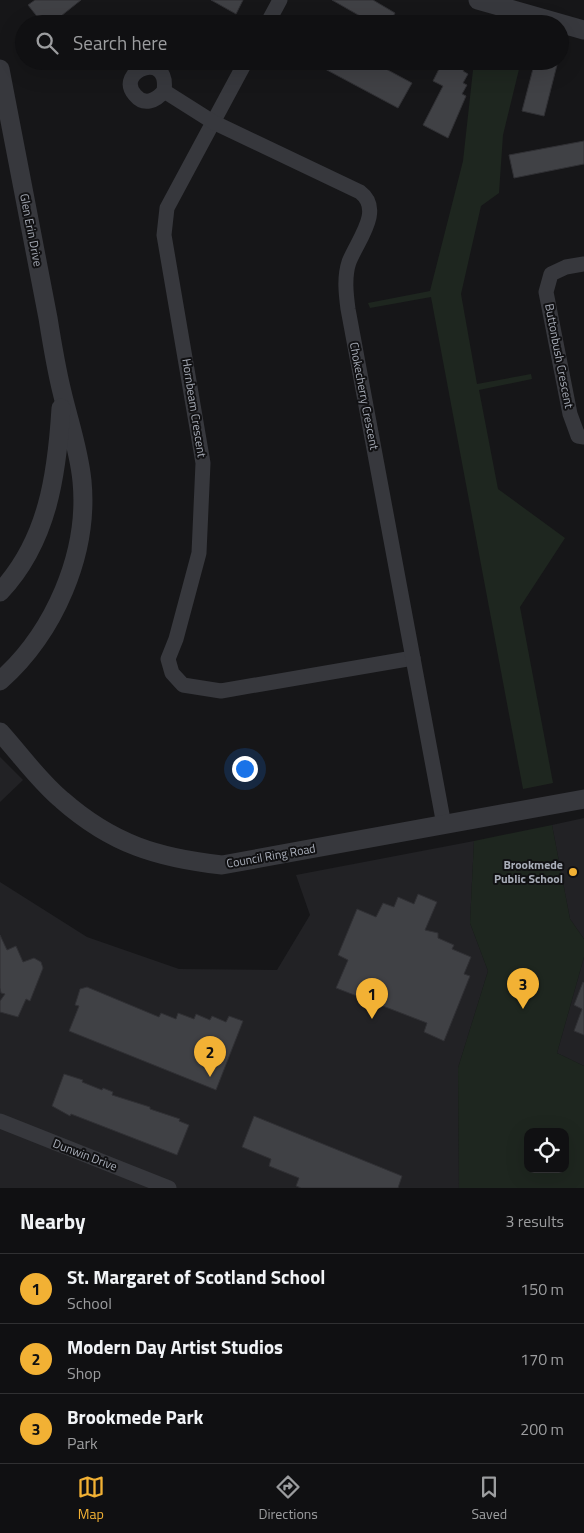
<!DOCTYPE html>
<html lang="en">
<head>
<meta charset="utf-8">
<style>
	:root { --surface:#101012; --page:#19191b; --text:#f1f3f6; --muted:#9c9d9f; --line:#303032; --accent:#f2b134 }
	body { margin:0; font-family:"Titillium Web",sans-serif; background:var(--page); color:var(--text) }
	.controls { position:absolute; right:15px; bottom:15px; display:grid; overflow:hidden; border-radius:10px; box-shadow:0 5px 20px #0002 }
	.controls button { width:45px; height:45px; display:grid; place-items:center; padding:0; border:0; border-bottom:1px solid var(--line); background:var(--surface); color:var(--text); font:25px sans-serif }
	.you { position:absolute; left:244px; top:768px; width:18px; height:18px; margin:-12px; border:4px solid #fff; border-radius:50%; background:#1a73e8; box-shadow:0 0 0 8px #1a73e833 }
	.badge { display:grid; place-items:center; width:32px; height:32px; border-radius:50%; background:var(--accent); color:#111; font-size:16px; font-weight:700 }
	.pin { position:absolute; translate:-50% -41px; filter:drop-shadow(0 1px 2px #0008) }
	.pin::after { content:''; position:absolute; top:26px; width:18px; height:15px; background:inherit; clip-path:polygon(0 0,100% 0,50% 100%) }
	.list { margin:0; padding:0; list-style:none }
	h2 { display:flex; justify-content:space-between; align-items:center; height:65px; margin:0; padding:0 20px; font-size:21px }
	h2 small { font-size:16px; font-weight:400; color:var(--muted) }
	.list li { display:grid; grid-template-columns:32px 1fr auto; gap:15px; align-items:center; box-sizing:border-box; height:70px; padding:0 20px; border-top:1px solid var(--line) }
	.list b { display:block; font-size:19px; white-space:nowrap }
	.list p { margin:0; font-size:16px; white-space:nowrap; color:var(--muted) }
	.list em { font-size:16px; font-style:normal; color:var(--muted) }
	.icon { flex:none; width:28px; height:28px; fill:none; stroke:currentColor; stroke-width:2; stroke-linecap:round; stroke-linejoin:round }
	.map { position:relative; flex:none; width:584px; height:1188px; overflow:hidden }
	.search { position:absolute; background:var(--surface); box-shadow:0 5px 20px #0002; left:15px; right:15px; top:15px; height:55px; display:flex; align-items:center; gap:12px; box-sizing:border-box; padding:0 18px; border-radius:28px; color:var(--muted); font-size:19px }
	.sheet { height:275px; background:var(--surface) }
	nav { display:flex; justify-content:space-around; align-items:center; box-sizing:border-box; height:70px; border-top:1px solid var(--line); background:var(--surface); font-size:14px; color:var(--muted) }
	nav a { display:grid; justify-items:center; gap:2px }
	nav .on { color:var(--accent) }
	.map>svg:first-child { display:block }
</style>
</head>
<body>
<div class="map">
<svg width="584" height="1188" viewBox="0 0 584 1188">
	<rect width="100%" height="100%" fill="#161618"/>
	<!-- built -->
	<g fill="#222225">
		<path d="M0,757l23,23 -23,22z"/>
		<path d="M584,818v121l-14,-20 -18,-94z"/>
		<path d="M474,841l-4,82 18,48 -30,97 1,120h-459v-306l87,55 92,32 98,1 33,-55 -14,-40z"/>
		<path d="M584,957v109l-27,-13z"/>
	</g>
	<!-- green -->
	<g fill="#1e261f" fill-rule="evenodd">
		<path d="M474,61h47l-18,74 -4,58 -18,13 -20,88 16,90 54,-10 1,5 -53,11 19,99 67,49 -45,69 33,176 -30,6 -92,-492 -61,11 -2,-5 62,-12 33,-130z"/>
		<path d="M552,825l18,94 14,20v18l-27,96 27,13v122h-125l-1,-120 30,-97 -18,-48 4,-82zM528,1132h37v37h-37z"/>
	</g>
	<!-- building -->
	<g fill="#404145" stroke="#303034">
		<path d="M35,0h46l-30,24h-8l-15,-19z"/>
		<path d="M211,0h32l-7,14z"/>
		<path d="M332,0h41l22,13 -6,11h-15z"/>
		<path d="M310,61h61l41,22 -14,25z"/>
		<path d="M443,61h25l-5,10 5,3 -5,9 4,2 -5,9 4,2 -18,42 -25,-13 20,-39 -10,-5z"/>
		<path d="M535,61h23l-14,55 -22,-5z"/>
		<path d="M584,141v23l-70,14 -5,-23z"/>
		<path d="M418,894l19,8 -12,28 13,3v5l16,7 -2,4 19,8 -7,17 6,2 -26,65 -20,-9 3,-9 -91,-35 12,-28 -10,-5 19,-46 19,8 7,-14 11,4 4,-10 16,7z"/>
		<path d="M0,935l7,15 9,-4 7,16 11,-4 7,4 2,6 -13,33 -4,-2 -8,18 -18,-5v-11l5,-7 -4,-1 -1,-5z"/>
		<path d="M583,982l1,1v52l-10,-4 8,-22 -8,-4z"/>
		<path d="M87,987l72,30 2,-4 15,6 2,-6 16,6 2,-5 14,6 2,-4 14,6 3,-6 14,5 -27,69 -147,-59 10,-25 -4,-1 5,-16z"/>
		<path d="M64,1074l19,6 -1,2 20,8 1,-2 10,4 -1,3 38,12v2l30,10 -1,2 10,4 -12,30 -106,-41 -1,2 -18,-10z"/>
		<path d="M254,1116l148,60 -4,12h-97l-5,-2 3,-8 -30,-12 2,-7 -29,-12z"/>
	</g>
	<g fill="none" stroke-linecap="round" stroke-linejoin="round">
		<!-- minor -->
		<g stroke="#37383d" stroke-width="15">
			<path d="M267,24l13,-24"/>
			<path d="M246,61l-79,147 -3,27 39,228 -4,90 -23,86 -8,20 4,14 11,12 38,6 192,-33"/>
			<path d="M164,91c-8,10 -20,15 -29,4 -21,-24 35,-46 29,-4l49,31 147,70c24,18 -3,49 -11,70 -5,15 -3,32 -1,47l96,516"/>
			<path d="M584,264l-18,3 -15,7 -5,18 24,122 8,22 6,1"/>
			<path d="M0,1121l169,67"/>
		</g>
		<!-- tertiary -->
		<g stroke="#37383d" stroke-width="19">
			<path d="M478,0l106,30"/>
			<path d="M0,69c16,83 32,166 48,249 4,25 8,50 14,74 7,30 17,58 20,89 7,73 -28,152 -82,200"/>
			<path d="M0,592c48,-51 57,-118 61,-184"/>
			<path d="M0,732c20,22 39,49 62,68 50,44 96,58 160,65l362,-66"/>
		</g>
	</g>
	<!-- markers -->
	<circle fill="#f2b134" stroke="#111113" stroke-width="2" cx="573" cy="872" r="5"/>
	<g text-anchor="middle" stroke-width="4" stroke-linejoin="round" paint-order="stroke">
		<!-- street labels -->
		<g font-size="12" fill="#a8adb8" stroke="#111113">
			<text transform="translate(31 230) rotate(79)" y="4">Glen Erin Drive</text>
			<text transform="translate(559 356) rotate(79)" y="4">Buttonbush Crescent</text>
			<text transform="translate(364 396) rotate(79)" y="4">Chokecherry Crescent</text>
			<text transform="translate(194 408) rotate(81)" y="4">Hornbeam Crescent</text>
			<text transform="translate(271 856) rotate(-10)" y="4">Council Ring Road</text>
			<text transform="translate(85 1155) rotate(21)" y="4">Dunwin Drive</text>
		</g>
		<!-- poi labels -->
		<g font-size="12" font-weight="bold" fill="#a8adb8" stroke="#111113" text-anchor="end">
			<text x="563" y="869">Brookmede<tspan x="563" dy="14">Public School</tspan></text>
		</g>
	</g>
</svg>
<div class="controls">
<button><svg class="icon" aria-label="locate" viewBox="0 0 24 24"><circle cx="12" cy="12" r="6"/><path d="M12 2v4M12 18v4M2 12h4M18 12h4"/></svg></button>
</div>
<div class="you"></div>
<div class="pin badge" style="left:372px;top:1019px">1</div>
<div class="pin badge" style="left:210px;top:1077px">2</div>
<div class="pin badge" style="left:523px;top:1009px">3</div>
<div class="search"><svg class="icon" aria-label="search" viewBox="0 0 24 24"><circle cx="10" cy="10" r="6"/><path d="M15 15l6 6"/></svg>Search here</div>
</div>
<section class="sheet">
<h2>Nearby<small>3 results</small></h2>
<ul class="list">
<li><span class="badge">1</span><div><b>St. Margaret of Scotland School</b><p>School</p></div><em>150 m</em></li>
<li><span class="badge">2</span><div><b>Modern Day Artist Studios</b><p>Shop</p></div><em>170 m</em></li>
<li><span class="badge">3</span><div><b>Brookmede Park</b><p>Park</p></div><em>200 m</em></li>
</ul>
</section>
<nav>
<a class="on"><svg class="icon" aria-label="map" viewBox="0 0 24 24"><path d="M3 6l6-2 6 2 6-2v14l-6 2-6-2-6 2zM9 4v14M15 6v14"/></svg>Map</a>
<a><svg class="icon" aria-label="directions" viewBox="0 0 24 24"><path d="M12 3l9 9-9 9-9-9zM9 14v-3h6M13 9l2 2-2 2"/></svg>Directions</a>
<a><svg class="icon" aria-label="saved" viewBox="0 0 24 24"><path d="M7 4h10v16l-5-4-5 4z"/></svg>Saved</a>
</nav>
</body>
</html>
